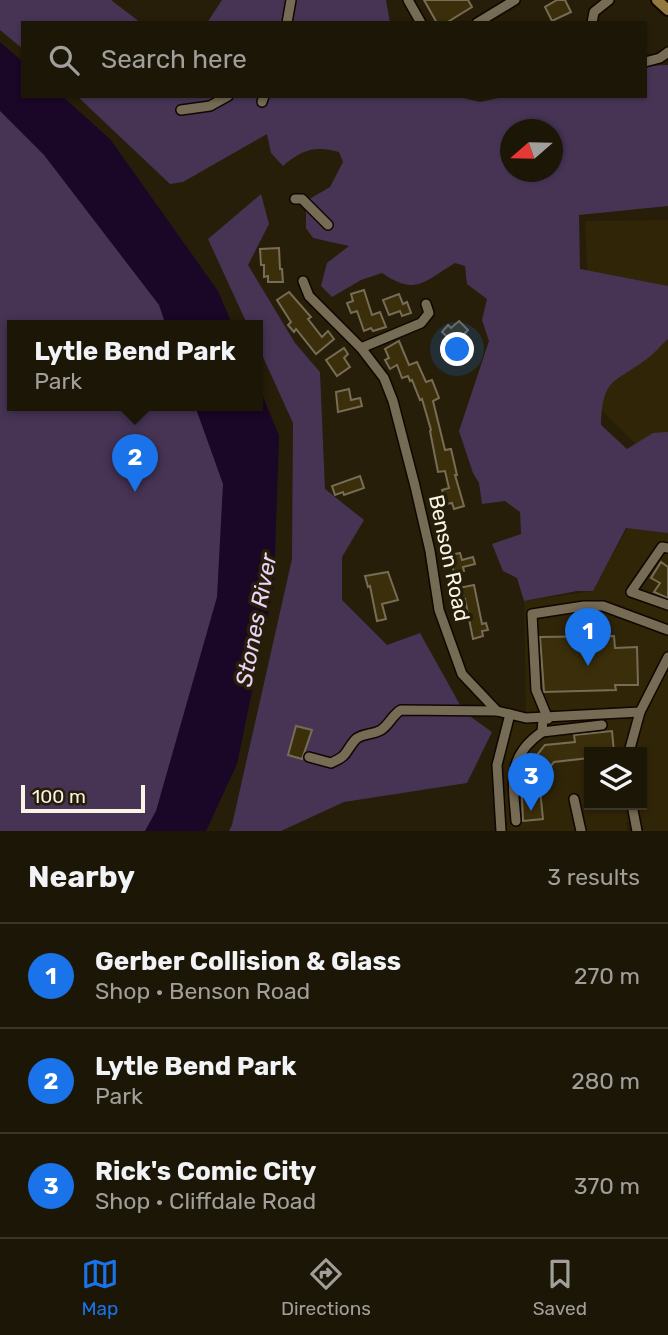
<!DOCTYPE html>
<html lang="en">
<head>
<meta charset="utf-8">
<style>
	:root { --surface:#1c1606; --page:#251f10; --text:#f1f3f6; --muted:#a09f9b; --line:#3a3528; --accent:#1a73e8 }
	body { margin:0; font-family:Rubik,sans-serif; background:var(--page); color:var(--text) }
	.controls { position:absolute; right:21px; bottom:21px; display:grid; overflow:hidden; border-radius:0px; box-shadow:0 2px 5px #0004 }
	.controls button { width:63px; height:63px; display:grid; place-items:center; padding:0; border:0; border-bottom:2px solid var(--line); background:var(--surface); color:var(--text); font:35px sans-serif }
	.compass { position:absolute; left:500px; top:119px; width:63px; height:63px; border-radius:50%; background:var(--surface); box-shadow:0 2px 5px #0004; rotate:250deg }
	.scale { position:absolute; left:21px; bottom:18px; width:124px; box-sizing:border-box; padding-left:7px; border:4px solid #f9f4e6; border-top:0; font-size:19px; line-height:24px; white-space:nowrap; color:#f9f4e6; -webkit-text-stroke:5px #261e08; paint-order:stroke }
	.you { position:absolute; left:458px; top:350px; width:24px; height:24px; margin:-18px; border:5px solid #fff; border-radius:50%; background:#1a73e8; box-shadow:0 0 0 10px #1a73e833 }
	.badge { display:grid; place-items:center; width:46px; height:46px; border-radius:50%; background:var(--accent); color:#fff; font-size:23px; font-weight:700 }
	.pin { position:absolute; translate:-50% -58px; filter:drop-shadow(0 2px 4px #0008) }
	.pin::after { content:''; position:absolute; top:37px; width:24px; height:21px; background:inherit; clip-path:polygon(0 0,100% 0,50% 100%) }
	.popup { position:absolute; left:7px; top:320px; width:256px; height:91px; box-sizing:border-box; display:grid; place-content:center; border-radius:0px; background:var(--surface); filter:drop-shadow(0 2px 5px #0005); font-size:23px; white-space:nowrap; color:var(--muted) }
	.popup b { font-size:26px; color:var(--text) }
	.popup::after { content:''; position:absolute; left:50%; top:100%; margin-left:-14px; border:14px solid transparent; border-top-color:var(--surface) }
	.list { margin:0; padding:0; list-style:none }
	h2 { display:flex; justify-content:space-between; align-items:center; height:91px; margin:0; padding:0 28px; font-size:30px }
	h2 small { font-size:23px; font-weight:400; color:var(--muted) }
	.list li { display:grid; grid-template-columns:46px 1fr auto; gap:21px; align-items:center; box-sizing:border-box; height:105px; padding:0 28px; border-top:2px solid var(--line) }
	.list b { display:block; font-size:26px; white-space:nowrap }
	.list p { margin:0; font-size:23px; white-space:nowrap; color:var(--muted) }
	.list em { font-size:23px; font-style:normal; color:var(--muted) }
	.icon { flex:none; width:38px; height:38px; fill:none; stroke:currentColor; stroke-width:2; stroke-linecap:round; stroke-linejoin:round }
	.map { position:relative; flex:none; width:668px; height:831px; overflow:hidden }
	.search { position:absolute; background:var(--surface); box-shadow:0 2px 5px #0004; left:21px; right:21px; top:21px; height:77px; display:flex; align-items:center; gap:18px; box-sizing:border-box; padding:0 24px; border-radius:0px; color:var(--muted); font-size:26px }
	.sheet { height:406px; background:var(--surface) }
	nav { display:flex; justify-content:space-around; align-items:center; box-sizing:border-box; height:98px; border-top:2px solid var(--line); background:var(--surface); font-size:19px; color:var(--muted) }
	nav a { display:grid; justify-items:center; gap:4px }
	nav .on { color:var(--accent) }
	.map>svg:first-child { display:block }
</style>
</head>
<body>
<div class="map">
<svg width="668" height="831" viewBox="0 0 668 831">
	<rect width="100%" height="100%" fill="#261e08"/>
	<!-- built -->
	<path fill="#312508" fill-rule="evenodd" d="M668,220v611h-31l-3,-10 -8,1 2,9h-127l-4,-66 13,-51 16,4 -2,-117 69,-10 67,-123 -67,-66 -8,-181zM589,752h53v53h-53z"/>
	<!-- green -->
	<g fill="#473455" fill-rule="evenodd">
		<path d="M0,0h111l30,23h-118v26l-23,-19z"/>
		<path d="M222,0h164l4,23h-183z"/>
		<path d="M0,46l23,50 202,230h-213v80h246l13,24 -84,401h-187z"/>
		<path d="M668,65v141l-89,9 1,54 88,17v53c-7,6 -13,14 -20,19 -34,26 -45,18 -47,67l26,24 26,-16 15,-1v101l-42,-5 -33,63h-16l-53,10 -7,-23 -14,-7 -11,-27 29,-10 -1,-22 -15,-11 -23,3 -3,-21 -6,-10 -14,-42 30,-90 -7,-21 5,-21 -20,-15 -2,-18 -10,-3c-32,19 -39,33 -73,10l-21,7 -29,17 -11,-11 6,-23 22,-17 -36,-8 -7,-10v-27l24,-14 13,-25 -4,-10c-24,-7 -38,-2 -56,14l-12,-13 -4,-19 -84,48 -13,2 -93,-88h378l25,6 28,-6h137v-30zM510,130h42v42h-42z"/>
		<path d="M261,194l8,30 -21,41 47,78 25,29 5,117 39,31 -22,37v43l45,45 33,-12 44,79 28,20 -25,51 -123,19 -63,29h-52l3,-6 60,-266 1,-136 -35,-77v-20h-10l-40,-87z"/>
	</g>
	<!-- water -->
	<g fill="#1a0626">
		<path d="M0,42l23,20v34h39l48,43 108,152 15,35h-67l-7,-21 -115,-150 -44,-44z"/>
		<path d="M258,384l21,52 -5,149 -37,179 -31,67h-61l11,-20 61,-214 6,-113 -28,-78h63z"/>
	</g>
	<!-- building -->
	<g fill="#3b2e0a" stroke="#776d56" stroke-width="2">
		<path d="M424,0h44l4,7 -26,16h-9z"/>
		<path d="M557,0h8l6,12 -19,9 -7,-14z"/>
		<path d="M279,248l1,21h2l1,13h-15v-6l-4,1v-12h-3l-1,-16z"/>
		<path d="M364,290l8,25 8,-3 6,15 -13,4 -2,-3 -7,3 -7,-20 -6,2 -4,-10 6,-2 -2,-7z"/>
		<path d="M289,292l22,25 -3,2 14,18 6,-6 6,8 -18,15 -20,-25 -2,3 -6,-7 3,-3 -14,-22z"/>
		<path d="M399,294l4,10 4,-2 4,11 -9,3 -2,-5 -11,4 -6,-15z"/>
		<path d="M459,321l9,9 -13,14 -13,-12 6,-7 3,3z"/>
		<path d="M399,341l10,24 8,-3 9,20 6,-2 7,18 -6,3 12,49 6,-1 6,26h-2l9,31 -10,3 -2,-6 -6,1 -4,-14 7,-2 -4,-17 -7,1 -8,-41 1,-1 -9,-31 -2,1 -8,-20 -2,1 -2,-5 -6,2 -5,-13 -7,4 -5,-9 4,-2 -4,-9z"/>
		<path d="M344,348l4,6 -4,4 6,9 -13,9 -11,-16z"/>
		<path d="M349,389l2,11 9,-2 2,8 -24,6 -2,-20z"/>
		<path d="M360,476l4,12 -20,7 -1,-3 -8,3 -3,-9z"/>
		<path d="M460,553l2,7 11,-3 2,7 -12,3 1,4 -10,2 -4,-18z"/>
		<path d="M661,562l7,5v31l-14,-6 6,-9 -9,-5z"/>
		<path d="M388,572l10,28 -16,4 4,15 -9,2 -7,-35 -2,1 -3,-11z"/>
		<path d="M474,585l8,39 4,-1 2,7 -6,1 1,5 -10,3 -8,-40 -9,2 -2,-12z"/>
		<path d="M614,636l1,12 22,-1 1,38h-23l1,5 -72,2 -4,-55z"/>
		<path d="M296,726l16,4 -10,29 -14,-4z"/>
		<path d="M612,731l2,21h-25v6l-35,4 -15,18 4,39 -20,2 -2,-46 24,-30 30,-3 -1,-7z"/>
	</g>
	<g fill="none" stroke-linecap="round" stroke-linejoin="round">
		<defs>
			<g id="minor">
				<path d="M408,0l13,23"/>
				<path d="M287,23l4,-23"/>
				<path d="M477,23l38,-23"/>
				<path d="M592,23l2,-11 15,-12"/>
				<path d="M645,62l15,-4 8,-6"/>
				<path d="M262,102l2,-6"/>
				<path d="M181,110l29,-4 18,-10"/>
				<path d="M295,199h7l26,26"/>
				<path d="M303,281l6,15 52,52 23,30 9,23 22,85 15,65 9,59 23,64 35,37 29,7 114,-6"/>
				<path d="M361,348l60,-25 8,-10 -3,-9"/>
				<path d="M668,548l-6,-1 -31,45 37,13"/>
				<path d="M548,719l-12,-29 -4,-76 52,-8h19l65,24"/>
				<path d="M542,732l60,-7"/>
				<path d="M629,752l11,-40 28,-55"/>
				<path d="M309,757l22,6c18,-8 13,-10 24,-23 6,-7 18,-5 26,-10 9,-6 11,-15 20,-20l96,1"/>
				<path d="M574,799l7,32"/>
				<path d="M632,805l5,26"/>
				<path d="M516,821c-3,-39 -10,-64 26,-89l1,-13"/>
				<path d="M501,831l-4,-66 13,-51"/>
			</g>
			<path id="major" d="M657,0l11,10"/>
		</defs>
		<!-- minor casing -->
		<use href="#minor" stroke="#0f0700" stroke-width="12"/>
		<!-- major casing -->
		<use href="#major" stroke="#0f0700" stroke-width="14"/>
		<!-- minor -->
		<use href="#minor" stroke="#766b54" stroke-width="9"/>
		<!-- major -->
		<use href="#major" stroke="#92793d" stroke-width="10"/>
	</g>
	<g text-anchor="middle" stroke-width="7" stroke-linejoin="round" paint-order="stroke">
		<!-- street labels -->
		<g font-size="21" fill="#f9f4e6" stroke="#261e08">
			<text transform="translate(449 558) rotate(78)" y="7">Benson Road</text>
		</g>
		<!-- water labels -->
		<g font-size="23" font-style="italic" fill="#ebd4fc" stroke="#261e08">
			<text transform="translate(256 620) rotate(-79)" y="8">Stones River</text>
		</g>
	</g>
</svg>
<div class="controls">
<button><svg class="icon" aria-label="layers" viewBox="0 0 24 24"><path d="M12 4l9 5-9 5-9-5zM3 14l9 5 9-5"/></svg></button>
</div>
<svg class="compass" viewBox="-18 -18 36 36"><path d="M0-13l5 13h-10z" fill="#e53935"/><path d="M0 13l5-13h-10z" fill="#a09f9b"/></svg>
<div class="scale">100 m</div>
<div class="you"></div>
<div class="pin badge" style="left:588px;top:666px">1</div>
<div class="pin badge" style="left:135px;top:492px">2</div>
<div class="popup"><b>Lytle Bend Park</b>Park</div>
<div class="pin badge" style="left:531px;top:811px">3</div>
<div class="search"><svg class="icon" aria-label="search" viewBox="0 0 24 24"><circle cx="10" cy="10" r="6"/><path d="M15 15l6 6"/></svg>Search here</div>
</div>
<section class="sheet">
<h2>Nearby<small>3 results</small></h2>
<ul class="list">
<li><span class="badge">1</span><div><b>Gerber Collision &amp; Glass</b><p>Shop · Benson Road</p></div><em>270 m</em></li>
<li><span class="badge">2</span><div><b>Lytle Bend Park</b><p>Park</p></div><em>280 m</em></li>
<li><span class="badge">3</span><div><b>Rick's Comic City</b><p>Shop · Cliffdale Road</p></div><em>370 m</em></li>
</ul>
</section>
<nav>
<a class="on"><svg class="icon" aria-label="map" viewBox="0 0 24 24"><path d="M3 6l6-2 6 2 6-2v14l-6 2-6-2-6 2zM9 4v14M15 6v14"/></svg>Map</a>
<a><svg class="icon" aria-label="directions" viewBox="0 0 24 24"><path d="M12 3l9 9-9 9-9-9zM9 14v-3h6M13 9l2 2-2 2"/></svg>Directions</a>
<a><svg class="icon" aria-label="saved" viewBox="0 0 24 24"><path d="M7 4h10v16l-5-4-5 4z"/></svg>Saved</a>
</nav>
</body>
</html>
